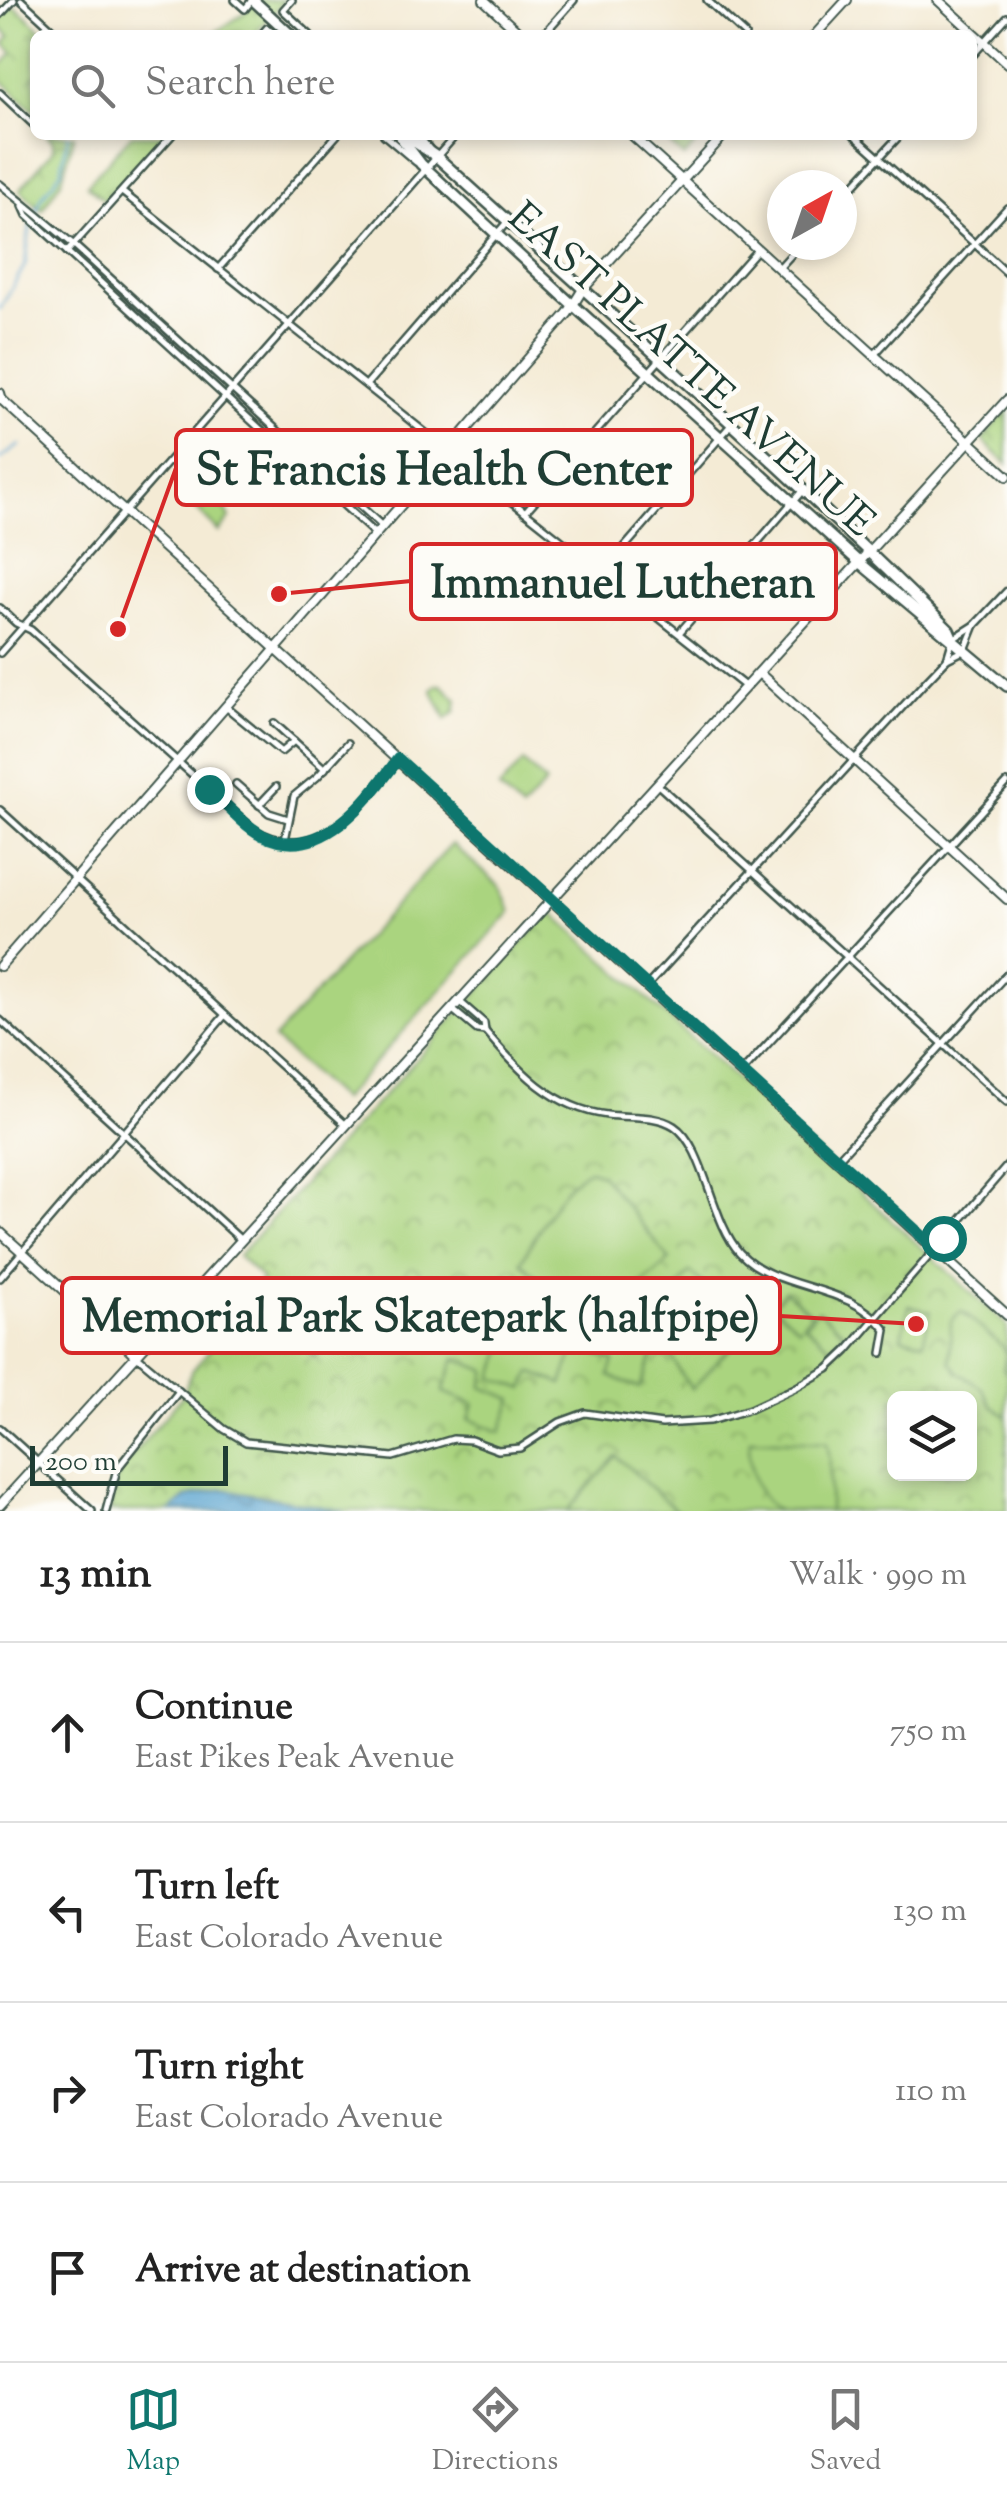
<!DOCTYPE html>
<html lang="en">
<head>
<meta charset="utf-8">
<style>
	:root { --surface:#fff; --page:#f6f6f6; --text:#222; --muted:#767676; --line:#e0e0e0; --accent:#0f766e }
	body { margin:0; font-family:"Sorts Mill Goudy",serif; background:var(--page); color:var(--text) }
	.controls { position:absolute; right:30px; bottom:30px; display:grid; overflow:hidden; border-radius:15px; box-shadow:0 5px 15px #0003 }
	.controls button { width:90px; height:90px; display:grid; place-items:center; padding:0; border:0; border-bottom:2px solid var(--line); background:var(--surface); color:var(--text); font:50px sans-serif }
	.compass { position:absolute; left:767px; top:170px; width:90px; height:90px; border-radius:50%; background:var(--surface); box-shadow:0 5px 15px #0003; rotate:40deg }
	.scale { position:absolute; left:30px; bottom:25px; width:198px; box-sizing:border-box; padding-left:10px; border:5px solid #1f3d34; border-top:0; font-size:28px; line-height:35px; white-space:nowrap; color:#1f3d34; -webkit-text-stroke:8px #fdfcf7; paint-order:stroke }
	.stop { position:absolute; width:30px; height:30px; margin:-22px; border:8px solid #0f766e; border-radius:50%; background:#fff }
	.stop.end { background:#0f766e; border-color:#fff; box-shadow:0 2px 10px #0008 }
	.list { margin:0; padding:0; list-style:none }
	h2 { display:flex; justify-content:space-between; align-items:center; height:130px; margin:0; padding:0 40px; font-size:42px }
	h2 small { font-size:32px; font-weight:400; color:var(--muted) }
	.list li { display:grid; grid-template-columns:65px 1fr auto; gap:30px; align-items:center; box-sizing:border-box; height:180px; padding:0 40px; border-top:2px solid var(--line) }
	.list b { display:block; font-size:38px; white-space:nowrap }
	.list p { margin:0; font-size:32px; white-space:nowrap; color:var(--muted) }
	.list em { font-size:32px; font-style:normal; color:var(--muted) }
	.icon { flex:none; width:55px; height:55px; fill:none; stroke:currentColor; stroke-width:2; stroke-linecap:round; stroke-linejoin:round }
	.map { position:relative; flex:none; width:1007px; height:1511px; overflow:hidden }
	.search { position:absolute; background:var(--surface); box-shadow:0 5px 15px #0003; left:30px; right:30px; top:30px; height:110px; display:flex; align-items:center; gap:25px; box-sizing:border-box; padding:0 35px; border-radius:15px; color:var(--muted); font-size:38px }
	.sheet { height:850px; background:var(--surface) }
	nav { display:flex; justify-content:space-around; align-items:center; box-sizing:border-box; height:140px; border-top:2px solid var(--line); background:var(--surface); font-size:28px; color:var(--muted) }
	nav a { display:grid; justify-items:center; gap:5px }
	nav .on { color:var(--accent) }
	.map>svg:first-child { display:block }
</style>
</head>
<body>
<div class="map">
<svg width="1007" height="1511" viewBox="0 0 1007 1511">
	<defs>
		<pattern id="park-crowns" width="20" height="18" patternUnits="userSpaceOnUse" patternTransform="scale(2.5)"><rect width="20" height="18" fill="#aad47f"/><path d="M2 6a3 3 0 1 1 6 0M12 15a3 3 0 1 1 6 0" fill="none" stroke="#8aad69"/></pattern>
		<pattern id="water-ripples" width="26" height="14" patternUnits="userSpaceOnUse" patternTransform="scale(2.5)"><rect width="26" height="14" fill="#57a2cf"/><path d="M2 4q2-2 4 0t4 0M15 11q2-2 4 0t4 0" fill="none" stroke="#4785a9"/></pattern>
	</defs>
	<rect width="100%" height="100%" fill="#fdfcf7"/>
	<filter id="ink" filterUnits="userSpaceOnUse"><feTurbulence type="fractalNoise" baseFrequency=".01" numOctaves="2"/><feDisplacementMap in="SourceGraphic" scale="20" xChannelSelector="R" yChannelSelector="G"/><feConvolveMatrix kernelMatrix="1 2 1 2 8 2 1 2 1" color-interpolation-filters="sRGB"/></filter>
	<filter id="wash" filterUnits="userSpaceOnUse"><feTurbulence type="fractalNoise" baseFrequency=".0048" numOctaves="4" result="noise"/><feDisplacementMap in="SourceGraphic" scale="40" xChannelSelector="R" yChannelSelector="G"/><feGaussianBlur stdDeviation="2.25" result="paint"/><feColorMatrix in="noise" values="0 0 0 0 0 0 0 0 0 0 0 0 0 0 0 0 0 1.4 0 .05"/><feComposite in="paint" operator="in"/></filter>
	<g filter="url(#wash)">
		<rect width="100%" height="100%" fill="#f4ebd5"/>
		<!-- park -->
		<g fill="url(#park-crowns)" stroke="#64885a" stroke-width="2.5" fill-rule="evenodd">
			<path d="M256,0h29l-31,35h-42l32,-22z"/>
			<path d="M16,7l31,28h-12v77l-35,-33v-12l13,-14 -9,-9 6,-7 -10,-10v-7l11,-12z"/>
			<path d="M47,135h27l-12,44 -20,31 -22,-20 33,-40v-9z"/>
			<path d="M131,135h36l-61,67 -19,-17z"/>
			<path d="M660,135h18l7,6 6,-6h13l-20,22z"/>
			<path d="M1007,410v54l-25,-24z"/>
			<path d="M200,486l25,22 5,10 -11,14 -32,-33z"/>
			<path d="M436,685h6l15,15 -2,12 -9,7 -14,-29z"/>
			<path d="M551,911l456,414v186h-897l5,-28 7,-16 61,-72 8,-23 23,-27 -4,-5 52,-61 -24,-23zM894,1398h76v76h-76z"/>
		</g>
		<!-- pitch -->
		<g fill="#aad47f" stroke="#64885a" stroke-width="2.5">
			<path d="M523,762l23,21 -24,27 -23,-21z"/>
			<path d="M452,844l48,42 11,26 -170,188 -67,-61z"/>
			<path d="M591,1170l10,4 69,86c-27,25 -67,61 -106,39 -16,-9 -29,-25 -43,-37 14,-24 43,-87 70,-92z"/>
			<path d="M690,1272l57,49 1,13 -26,22 -30,33c-31,-39 -36,-78 -2,-117z"/>
			<path d="M785,1291l26,22 -12,15 -27,-23z"/>
			<path d="M501,1303l48,18 -6,18 31,11 -12,34 -31,-12 -7,17 -31,-11 12,-34 -17,-7z"/>
			<path d="M909,1306l22,6 -8,30 -21,-5z"/>
			<path d="M818,1310l26,23 -12,15 -27,-23z"/>
			<path d="M961,1311l43,37c3,10 1,12 -1,20l4,8v41l-17,-13 -7,-15 -25,-17 -8,-11 1,-40z"/>
			<path d="M289,1314l36,31 -10,12 -37,-31z"/>
			<path d="M596,1315l32,13 -6,15 31,12 -13,33 -31,-12 5,-15 -31,-12z"/>
			<path d="M455,1358l32,13 -5,16 31,12 -12,33 -32,-13 5,-15 -31,-12z"/>
			<path d="M750,1439l77,3 3,18 -1,51c-13,0 -37,0 -49,0 -25,-10 -33,-49 -30,-72z"/>
			<path d="M616,1456l61,55h-110z"/>
		</g>
		<!-- water -->
		<path fill="url(#water-ripples)" stroke="#3b7082" stroke-width="2.5" d="M223,1489l122,22h-175l17,-14z"/>
		<g fill="none" stroke-linecap="round" stroke-linejoin="round">
			<!-- stream -->
			<g stroke="#57a2cf" stroke-width="2.5">
				<path d="M0,309l25,-44 5,-38 12,-30 19,-26 7,-36"/>
				<path d="M0,459l20,-14"/>
			</g>
		</g>
	</g>
	<g filter="url(#ink)">
		<g fill="none" stroke-linecap="round" stroke-linejoin="round">
			<defs>
				<g id="street">
					<path d="M21,0l38,35"/>
					<path d="M235,0l10,9 7,-9"/>
					<path d="M292,0l-9,10 27,25"/>
					<path d="M707,0l38,35"/>
					<path d="M0,15l14,-15"/>
					<path d="M261,35l6,-7 8,7"/>
					<path d="M543,35l31,-35"/>
					<path d="M972,56l35,-39"/>
					<path d="M0,93l35,33"/>
					<path d="M384,135l32,27"/>
					<path d="M418,135l13,16"/>
					<path d="M854,135l153,138"/>
					<path d="M0,184l74,61 307,280"/>
					<path d="M122,192l624,495"/>
					<path d="M842,198l58,-63"/>
					<path d="M23,206l4,9 13,12 335,307"/>
					<path d="M67,252l105,-117"/>
					<path d="M779,268l21,-23"/>
					<path d="M218,269l119,-134"/>
					<path d="M874,355l133,-147"/>
					<path d="M366,385l142,-164"/>
					<path d="M525,512l233,-263"/>
					<path d="M602,573l129,-148"/>
					<path d="M0,608l16,15 15,7 222,199c64,39 109,-22 144,-68"/>
					<path d="M679,633l124,-143"/>
					<path d="M0,653l456,-518"/>
					<path d="M947,659l6,-20 22,-14 32,-34"/>
					<path d="M226,707l55,45 13,-11"/>
					<path d="M274,723l51,46"/>
					<path d="M236,784l33,29 19,6"/>
					<path d="M657,784l350,318"/>
					<path d="M259,805l17,-18"/>
					<path d="M0,810l345,314"/>
					<path d="M285,840l9,-44 23,-19 31,-34"/>
					<path d="M647,986l280,-306 20,-21 18,-9 10,-25"/>
					<path d="M453,1010l24,20 8,1 -1,-8 -24,-21"/>
					<path d="M0,1020l241,220"/>
					<path d="M485,1031c34,40 68,77 122,84 22,3 48,-1 67,11 31,20 37,96 66,127 38,40 110,29 146,77l-4,23"/>
					<path d="M742,1072l265,-289"/>
					<path d="M837,1160l170,-186"/>
					<path d="M0,1278l225,-263"/>
					<path d="M137,1356l87,73 22,13 147,15 60,-18 18,1 27,10 22,-2 40,-26 25,-9 77,11 48,-3 40,-12 45,-21 33,-19 19,-18 160,-185"/>
					<path d="M0,1428l92,83"/>
					<path d="M106,1511l11,-42 62,-78"/>
				</g>
				<g id="secondary">
					<path d="M484,0l38,35"/>
					<path d="M938,0l69,63"/>
					<path d="M815,35l32,-35"/>
					<path d="M632,135l375,341"/>
					<path d="M0,393l2,7 1005,915"/>
					<path d="M759,673l248,226"/>
					<path d="M0,966l568,-653 15,-24 141,-154"/>
					<path d="M0,1232l137,124"/>
					<path d="M0,1505l1007,-1105"/>
				</g>
				<g id="primary">
					<path d="M253,0l38,35"/>
					<path d="M399,135l22,29 142,132 297,267 147,123"/>
					<path d="M404,135l33,22c172,156 347,310 512,473l4,9"/>
				</g>
			</defs>
			<!-- street casing -->
			<use href="#street" stroke="#3f574c" stroke-width="10"/>
			<!-- secondary casing -->
			<use href="#secondary" stroke="#3f574c" stroke-width="12"/>
			<!-- primary casing -->
			<use href="#primary" stroke="#3f574c" stroke-width="14"/>
			<!-- street -->
			<use href="#street" stroke="#fff" stroke-width="5"/>
			<!-- secondary -->
			<use href="#secondary" stroke="#fff" stroke-width="8"/>
			<!-- primary -->
			<use href="#primary" stroke="#fff" stroke-width="9"/>
		</g>
	</g>
	<g fill="none" stroke-linecap="round" stroke-linejoin="round" filter="url(#ink)">
		<!-- route -->
		<path stroke="#0f766e" stroke-width="12" d="M209,789c17,15 33,35 53,46 58,30 106,-35 136,-76l536,488 9,-9"/>
	</g>
	<g text-anchor="middle" stroke-width="9" stroke-linejoin="round" paint-order="stroke">
		<!-- street labels -->
		<g font-size="42" fill="#1f3d34" stroke="#fdfcf7">
			<text transform="translate(693 368) rotate(42)" y="15">EAST PLATTE AVENUE</text>
		</g>
	</g>
	<!-- callouts -->
	<path fill="none" stroke="#d62828" stroke-width="4" d="M118 629L176 468M279 594L411 581M916 1324L780 1316"/>
	<g fill="#d62828" stroke="#fdfcf7" stroke-width="4">
		<circle cx="118" cy="629" r="10"/>
		<circle cx="279" cy="594" r="10"/>
		<circle cx="916" cy="1324" r="10"/>
	</g>
	<g fill="#fdfcf7" stroke="#d62828" stroke-width="4">
		<rect x="176" y="430" width="516" height="75" rx="10"/>
		<rect x="411" y="544" width="425" height="75" rx="10"/>
		<rect x="62" y="1278" width="718" height="75" rx="10"/>
	</g>
	<g font-size="45" text-anchor="middle" font-weight="bold" fill="#1f3d34">
		<text x="434" y="484">St Francis Health Center</text>
		<text x="623" y="597">Immanuel Lutheran</text>
		<text x="421" y="1331">Memorial Park Skatepark (halfpipe)</text>
	</g>
</svg>
<div class="controls">
<button><svg class="icon" aria-label="layers" viewBox="0 0 24 24"><path d="M12 4l9 5-9 5-9-5zM3 14l9 5 9-5"/></svg></button>
</div>
<svg class="compass" viewBox="-18 -18 36 36"><path d="M0-13l5 13h-10z" fill="#e53935"/><path d="M0 13l5-13h-10z" fill="#767676"/></svg>
<div class="scale">200 m</div>
<div class="stop" style="left:943px;top:1238px"></div>
<div class="stop end" style="left:209px;top:789px"></div>
<div class="search"><svg class="icon" aria-label="search" viewBox="0 0 24 24"><circle cx="10" cy="10" r="6"/><path d="M15 15l6 6"/></svg>Search here</div>
</div>
<section class="sheet">
<h2>13 min<small>Walk · 990 m</small></h2>
<ul class="list">
<li><svg class="icon" aria-label="ahead" viewBox="0 0 24 24"><path d="M12 20V5M6 11l6-6 6 6"/></svg><div><b>Continue</b><p>East Pikes Peak Avenue</p></div><em>750 m</em></li>
<li><svg class="icon" aria-label="left" viewBox="0 0 24 24"><path d="M17 20v-9H6M10 6l-5 5 5 5"/></svg><div><b>Turn left</b><p>East Colorado Avenue</p></div><em>130 m</em></li>
<li><svg class="icon" aria-label="right" viewBox="0 0 24 24"><path d="M7 20v-9h11M14 6l5 5-5 5"/></svg><div><b>Turn right</b><p>East Colorado Avenue</p></div><em>110 m</em></li>
<li><svg class="icon" aria-label="arrive" viewBox="0 0 24 24"><path d="M6 21V4h12l-3 4 3 4H6"/></svg><div><b>Arrive at destination</b></div></li>
</ul>
</section>
<nav>
<a class="on"><svg class="icon" aria-label="map" viewBox="0 0 24 24"><path d="M3 6l6-2 6 2 6-2v14l-6 2-6-2-6 2zM9 4v14M15 6v14"/></svg>Map</a>
<a><svg class="icon" aria-label="directions" viewBox="0 0 24 24"><path d="M12 3l9 9-9 9-9-9zM9 14v-3h6M13 9l2 2-2 2"/></svg>Directions</a>
<a><svg class="icon" aria-label="saved" viewBox="0 0 24 24"><path d="M7 4h10v16l-5-4-5 4z"/></svg>Saved</a>
</nav>
</body>
</html>
